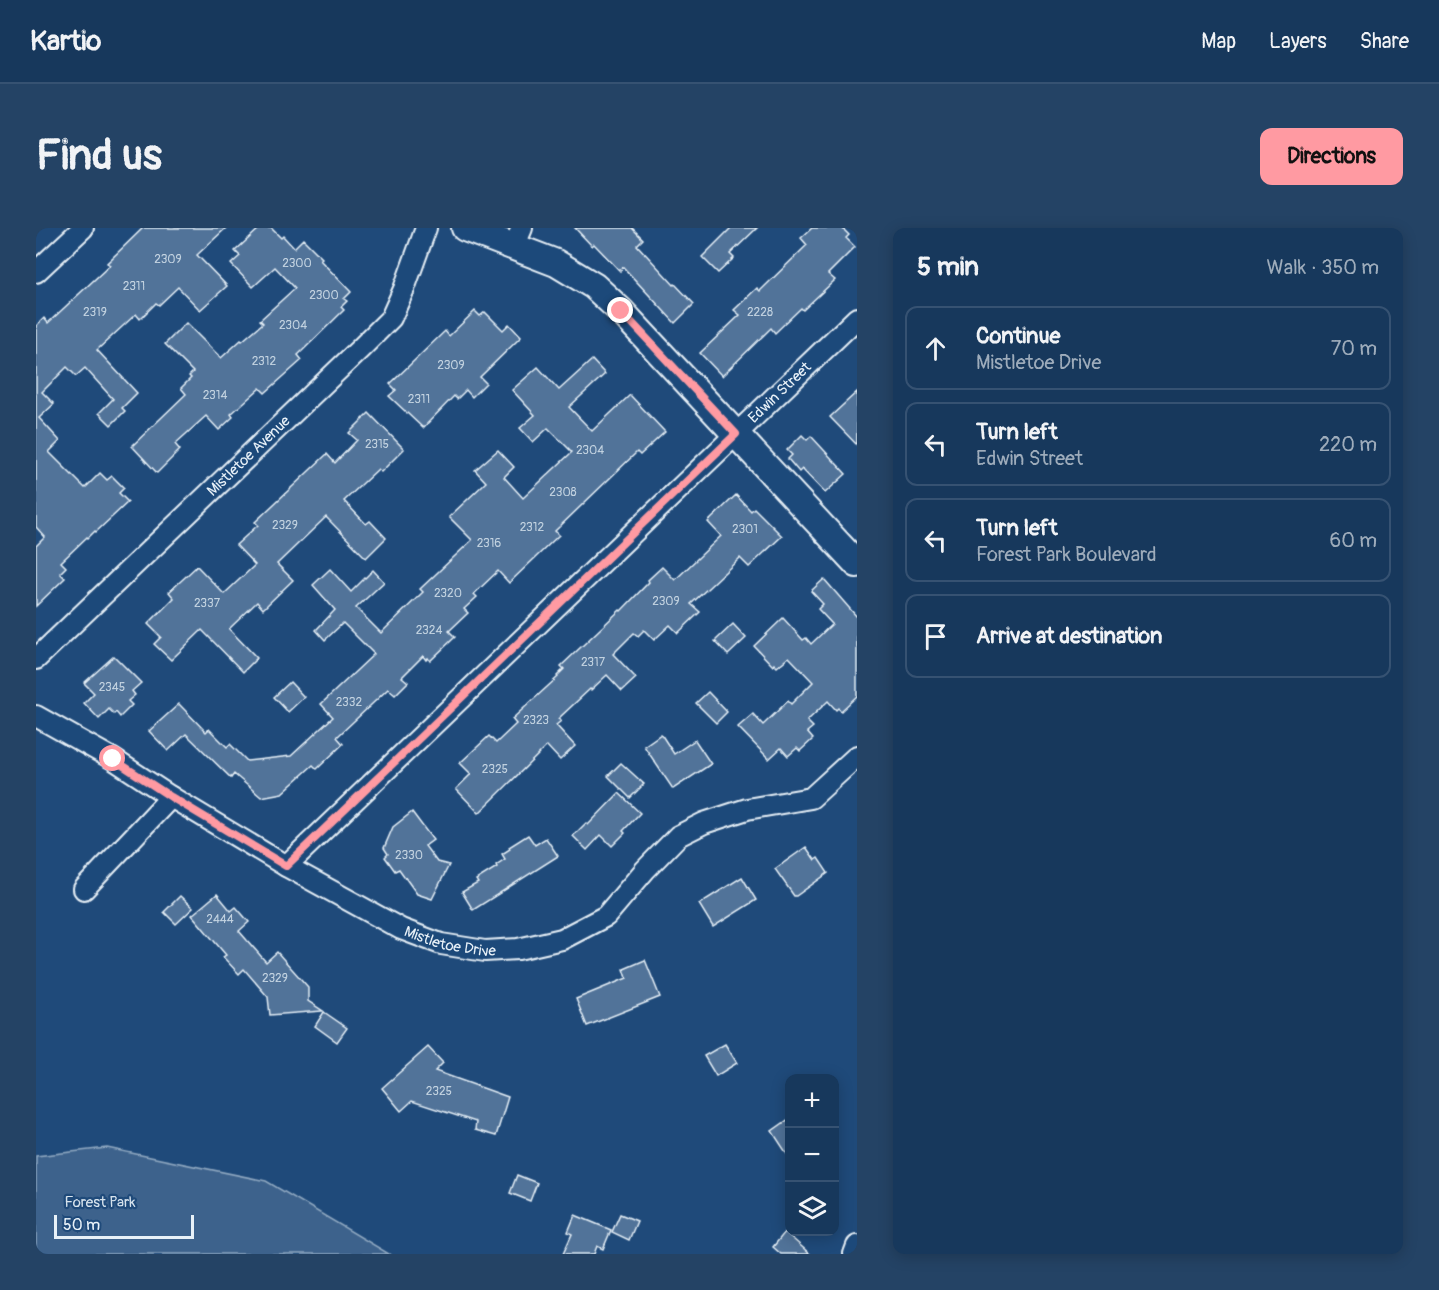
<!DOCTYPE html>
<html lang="en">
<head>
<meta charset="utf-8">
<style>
	:root { --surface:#17385c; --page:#244365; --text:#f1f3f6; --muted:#9eacbb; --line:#365272; --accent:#ff9aa2 }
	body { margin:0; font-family:Pangolin,sans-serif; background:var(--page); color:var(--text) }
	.controls { position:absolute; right:18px; bottom:18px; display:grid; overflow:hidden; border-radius:12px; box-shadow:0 3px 15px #0003 }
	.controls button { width:54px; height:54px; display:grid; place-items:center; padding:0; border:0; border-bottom:2px solid var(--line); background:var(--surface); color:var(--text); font:30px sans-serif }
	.scale { position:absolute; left:18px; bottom:15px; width:140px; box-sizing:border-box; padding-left:6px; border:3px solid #e8f1f8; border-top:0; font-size:16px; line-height:21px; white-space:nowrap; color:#e8f1f8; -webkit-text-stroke:4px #1f4a7a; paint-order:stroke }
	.stop { position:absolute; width:18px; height:18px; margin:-14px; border:4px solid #ff9aa2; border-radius:50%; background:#fff }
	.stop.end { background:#ff9aa2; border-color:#fff; box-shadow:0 2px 6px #0008 }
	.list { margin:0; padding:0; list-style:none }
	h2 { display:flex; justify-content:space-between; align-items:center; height:78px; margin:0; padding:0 24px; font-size:26px }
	h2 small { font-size:20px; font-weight:400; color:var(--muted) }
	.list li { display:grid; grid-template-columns:39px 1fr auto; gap:18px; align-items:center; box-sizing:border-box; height:84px; margin:0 12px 12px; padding:0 12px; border:2px solid var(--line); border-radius:12px }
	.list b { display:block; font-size:22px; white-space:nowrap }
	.list p { margin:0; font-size:20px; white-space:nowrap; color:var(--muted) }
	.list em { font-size:20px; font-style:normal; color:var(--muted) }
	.icon { flex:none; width:33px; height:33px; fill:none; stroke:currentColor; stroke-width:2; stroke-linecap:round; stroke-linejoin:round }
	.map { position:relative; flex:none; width:821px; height:1026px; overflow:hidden; border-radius:12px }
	header { display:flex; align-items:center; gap:36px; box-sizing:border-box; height:84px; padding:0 30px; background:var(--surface); border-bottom:2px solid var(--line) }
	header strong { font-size:28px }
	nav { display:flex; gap:33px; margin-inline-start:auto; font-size:21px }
	.intro { display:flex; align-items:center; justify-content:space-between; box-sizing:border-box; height:144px; padding:0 36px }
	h1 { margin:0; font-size:42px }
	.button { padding:15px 27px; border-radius:12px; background:var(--accent); color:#111; font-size:21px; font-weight:700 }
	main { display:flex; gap:36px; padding:0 36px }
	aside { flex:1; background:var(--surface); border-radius:12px; box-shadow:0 3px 15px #0003 }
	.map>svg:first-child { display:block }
</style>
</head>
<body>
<header>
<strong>Kartio</strong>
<nav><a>Map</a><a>Layers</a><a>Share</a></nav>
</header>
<div class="intro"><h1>Find us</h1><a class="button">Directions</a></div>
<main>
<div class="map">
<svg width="821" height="1026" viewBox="0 0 821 1026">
	<rect width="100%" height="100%" fill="#1f4a7a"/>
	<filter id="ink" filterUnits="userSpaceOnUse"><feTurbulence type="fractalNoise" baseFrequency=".0167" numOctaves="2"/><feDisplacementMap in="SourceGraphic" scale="12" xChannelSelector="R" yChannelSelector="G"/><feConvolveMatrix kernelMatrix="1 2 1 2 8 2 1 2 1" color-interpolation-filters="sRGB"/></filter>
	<g filter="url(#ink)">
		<!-- green -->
		<path fill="#3c628c" stroke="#92aac2" stroke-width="1.5" d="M71,920l159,33 123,73h-353v-98z"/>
		<!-- building -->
		<g fill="#517399" stroke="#e8f1f8" stroke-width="1.5">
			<path d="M107,0h83l-29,27 30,31 -27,24 -22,-23 -19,18 -3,-2 -16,16 -4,-5 -39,36 40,43 -15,15 3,3 -14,14 -12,-12 14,-14 -28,-31 -9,8 -9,-9 -25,25 12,12 -15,14 21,23 -11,11 36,36 15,-15 7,7 5,-4 12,12 -5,5 9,9 -32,30 -1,-1 -7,7 -1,-1 -26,25 5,5 -6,6 5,5 -29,28v-60l9,-9 -9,-10v-201l8,-8 4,5 62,-58 -3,-2z"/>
			<path d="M224,0h11l10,10 2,-2 11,12 9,-9 19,19 -2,2 31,32 -7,7 3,2 -6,6 3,3 -46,45 4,5 -37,33 -5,-5 -29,26 2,3 -14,13 -13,-14 -31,28 5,6 -23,23 -25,-27 54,-52 -5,-6 10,-10 -2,-2 4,-4 -28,-28 21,-21 35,35 20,-18 1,1 21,-18 -3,-3 35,-32 -20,-21 -22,20 -22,-23 9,-8 -5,-5z"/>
			<path d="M539,0h57l11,11 -6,6 37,40 1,-1 19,20 -19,19 -52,-56 -3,4 -26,-27 -2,2z"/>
			<path d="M695,0h26l-27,26 4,4 -16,15 -16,-16z"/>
			<path d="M776,0h30l7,7 -3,3 9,9 -27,27 7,6 -32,30 -2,-2 -26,25 -4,-5 -49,48 -22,-23 40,-38 -6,-5 23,-22 3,3 47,-46 -6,-7z"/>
			<path d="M439,83l5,5 5,-4 18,18 6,-6 12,13 -41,40 6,6 -14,14 -6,-7 -9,9 -3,-3 -31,32 -34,-32 7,-6 -6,-6 55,-53 4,5z"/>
			<path d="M556,132l13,14 -36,33 23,24 38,-36 35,37 -25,23 -3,-3 -82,79 4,4 -50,48 -11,-12 -24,23 3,3 -13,12 4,4 -19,18 6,6 -25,24 -2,-3 -2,2 -3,-4 -21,21 6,5 -13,13 -7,-6 -51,48 6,7 -26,25 -4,-4 -31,28 -21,4 -27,-23 -3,4 -45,-44 -18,17 -19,-20 30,-27 27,28 3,-3 18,18 3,-3 17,17 44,-5 42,-39 -12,-13 53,-50 -31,-31 -18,17 -9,-10 19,-20 -22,-25 17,-16 21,23 22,-22 11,12 -28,26 25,25 42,-41 -3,-3 52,-49 -23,-23 37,-35 -11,-12 23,-20 16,17 -10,10 19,21 49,-46 -24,-24 -15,14 -13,-14 15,-13 -23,-25 26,-23 21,23z"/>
			<path d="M821,164v53l-27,-28z"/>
			<path d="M333,185l35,36 -23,23 -3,-3 -34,32 22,23 4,-3 16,17 -20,20 -40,-41 -49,47 16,16 -30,29 -6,-7 -28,27 28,29 -14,14 -41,-42 -31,30 -17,-16 7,-7 -13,-13 26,-26 -5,-6 28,-26 27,28 31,-29 -19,-20 22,-20 -3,-3 72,-68 8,9 22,-23 -8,-7z"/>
			<path d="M766,207l5,5 4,-4 35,38 -21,19 -23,-24 -3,3 -11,-13 4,-4 -5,-5z"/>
			<path d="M700,267l15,16 3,-3 28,28 -33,31 -9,-9 -49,46 9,8 -22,21 -8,-8 -16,15 -10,-10 -6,6 -4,-3 -21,21 23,24 -14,13 -15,-16 -16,15 -1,-1 -32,30 3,2 -5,4 19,21 -15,14 -13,-14 -68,67 -23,-24 15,-15 -11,-11 29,-27 7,7 20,-19 -4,-5 46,-42 -1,-1 7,-7 -3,-3 59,-56 1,1 28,-29 -1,-2 14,-13 13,13 46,-44 -13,-14z"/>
			<path d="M788,351l33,38v79l-16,15 -3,-3 -2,2 -8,-9 -21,20 6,6 -6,5 6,7 -13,12 -3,-3 -9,8 -7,-8 -12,11 -31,-32 15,-13 10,11 25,-24 3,3 22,-22 -24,-25 -12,10 -3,-3 -1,2 -19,-20 29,-28 20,22 3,-2 5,6 21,-20 -14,-15 5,-5 -12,-13z"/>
			<path d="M697,396l13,14 -18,17 -13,-14z"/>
			<path d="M78,428l27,27 -9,8 3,4 -7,6 4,4 -12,12 -4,-5 -2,2 -5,-5 -10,10 -15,-16 10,-10 -10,-10z"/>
			<path d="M254,454l14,15 -16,15 -14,-15z"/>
			<path d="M672,464l19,20 -11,11 -20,-20z"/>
			<path d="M625,506l13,20 21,-14 16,24 -38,25 -29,-43z"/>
			<path d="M585,535l23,21 -14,14 -22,-22z"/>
			<path d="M583,565l21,20 -17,18 2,2 -13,13 -11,-11 -14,15 -14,-14 13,-13 2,2z"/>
			<path d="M376,584l21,28 -8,6 12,16 12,3 -17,34 -15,-5 -18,-25 -4,2 -10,-14 3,-3 -4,-6 9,-21z"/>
			<path d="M492,607l7,10 11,-7 12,18 -85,54 -11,-18 16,-9 -2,-3 21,-13 -1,-2 9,-6 -3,-5 8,-5 -1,-2z"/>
			<path d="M770,619l9,13 3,-2 10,15 -32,23h-2l-19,-27z"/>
			<path d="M706,649l14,23 -43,27 -14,-23z"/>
			<path d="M181,666l14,17 5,-4 13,15 -10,9 27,31 11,-10 31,35v14l15,10 -53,4 -2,-18 -24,-28 -5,5 -16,-17 3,-2 -34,-40z"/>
			<path d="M144,668l13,12 -17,16 -12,-12z"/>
			<path d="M609,732l15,37 -73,29 -11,-27 51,-21 -3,-9z"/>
			<path d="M288,784l23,16 -10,14 -22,-16z"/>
			<path d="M689,816l12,19 -21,13 -12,-20z"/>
			<path d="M392,819l15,16 -8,8 73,26 -12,39 -21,-6 1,-8 -64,-21 -11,10 -19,-23z"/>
			<path d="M753,891v38l-17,-26z"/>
			<path d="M481,947l20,8 -7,18 -20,-8z"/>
			<path d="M584,986l17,7 -8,19 -17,-8z"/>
			<path d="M539,987l36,15 -8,19 -6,-3 -3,8h-31l9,-20 -4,-2z"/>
			<path d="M749,1004l25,22h-29l-8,-7z"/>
		</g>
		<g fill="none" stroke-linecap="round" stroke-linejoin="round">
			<defs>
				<g id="minor">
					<path d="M478,19l8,-19"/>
					<path d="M0,44l47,-44"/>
					<path id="s1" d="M0,431l325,-311 30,-30 13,-29 22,-61"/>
					<path id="s2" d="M0,488l77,43 58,38 115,69 115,63 40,15 44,7 33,-2 44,-10 44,-23 39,-46 33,-34 26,-13 43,-14 64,-11 46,-42"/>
					<path id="s3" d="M250,638l571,-548"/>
					<path d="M48,661l87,-92"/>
					<path d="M818,1026l3,-8"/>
				</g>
				<path id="major" d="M429,0l91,35 38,23 27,25 236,253"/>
			</defs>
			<!-- minor casing -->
			<use href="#minor" stroke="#e8f1f8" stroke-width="24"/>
			<!-- major casing -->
			<use href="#major" stroke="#e8f1f8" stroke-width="30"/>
			<!-- minor -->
			<use href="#minor" stroke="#1f4a7a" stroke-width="20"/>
			<!-- major -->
			<use href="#major" stroke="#1f4a7a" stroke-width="26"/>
		</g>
	</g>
	<g fill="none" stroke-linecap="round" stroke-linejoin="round" filter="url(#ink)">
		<!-- route -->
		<path stroke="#ff9aa2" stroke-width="8" d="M77,531l58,38 115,69 450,-432 -115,-123"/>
	</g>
	<g text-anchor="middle" stroke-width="4.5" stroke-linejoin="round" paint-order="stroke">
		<!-- number labels -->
		<g font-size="12" fill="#c2d2e0">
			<text x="132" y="35">2309</text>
			<text x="261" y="39">2300</text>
			<text x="98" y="62">2311</text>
			<text x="288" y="71">2300</text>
			<text x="59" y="88">2319</text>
			<text x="724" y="88">2228</text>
			<text x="257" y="101">2304</text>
			<text x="228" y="137">2312</text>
			<text x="415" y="141">2309</text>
			<text x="179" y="171">2314</text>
			<text x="383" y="175">2311</text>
			<text x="341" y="220">2315</text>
			<text x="554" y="226">2304</text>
			<text x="527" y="268">2308</text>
			<text x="249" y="301">2329</text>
			<text x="496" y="303">2312</text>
			<text x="709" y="305">2301</text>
			<text x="453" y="319">2316</text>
			<text x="412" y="369">2320</text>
			<text x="630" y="377">2309</text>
			<text x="171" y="379">2337</text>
			<text x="393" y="406">2324</text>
			<text x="557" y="438">2317</text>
			<text x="76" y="463">2345</text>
			<text x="313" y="478">2332</text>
			<text x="500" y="496">2323</text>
			<text x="459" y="545">2325</text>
			<text x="373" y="631">2330</text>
			<text x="184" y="695">2444</text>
			<text x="239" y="754">2329</text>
			<text x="403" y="867">2325</text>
		</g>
		<!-- street labels -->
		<g font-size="15" fill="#e8f1f8" stroke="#1f4a7a">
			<text dy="5" stroke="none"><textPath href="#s3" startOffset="684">Edwin Street</textPath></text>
			<text dy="5" stroke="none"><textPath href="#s1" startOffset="294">Mistletoe Avenue</textPath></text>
			<text dy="5" stroke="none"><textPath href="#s2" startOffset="474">Mistletoe Drive</textPath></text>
		</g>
		<!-- park labels -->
		<g font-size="15" fill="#d7e3ed" stroke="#1f4a7a">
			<text x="64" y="979">Forest Park</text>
		</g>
	</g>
</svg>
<div class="controls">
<button>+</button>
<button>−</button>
<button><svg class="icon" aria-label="layers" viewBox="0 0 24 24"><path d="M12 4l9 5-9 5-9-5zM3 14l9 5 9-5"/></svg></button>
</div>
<div class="scale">50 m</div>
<div class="stop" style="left:77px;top:531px"></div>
<div class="stop end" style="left:585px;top:83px"></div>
</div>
<aside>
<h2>5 min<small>Walk · 350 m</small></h2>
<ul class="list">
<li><svg class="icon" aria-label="ahead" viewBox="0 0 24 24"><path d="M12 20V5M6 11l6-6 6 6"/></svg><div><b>Continue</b><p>Mistletoe Drive</p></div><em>70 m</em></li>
<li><svg class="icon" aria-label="left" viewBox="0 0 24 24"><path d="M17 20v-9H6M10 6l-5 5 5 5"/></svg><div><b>Turn left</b><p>Edwin Street</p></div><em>220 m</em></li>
<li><svg class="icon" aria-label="left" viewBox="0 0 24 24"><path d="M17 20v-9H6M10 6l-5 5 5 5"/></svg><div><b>Turn left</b><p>Forest Park Boulevard</p></div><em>60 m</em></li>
<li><svg class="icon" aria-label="arrive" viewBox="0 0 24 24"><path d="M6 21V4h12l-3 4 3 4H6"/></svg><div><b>Arrive at destination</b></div></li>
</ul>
</aside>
</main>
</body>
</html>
